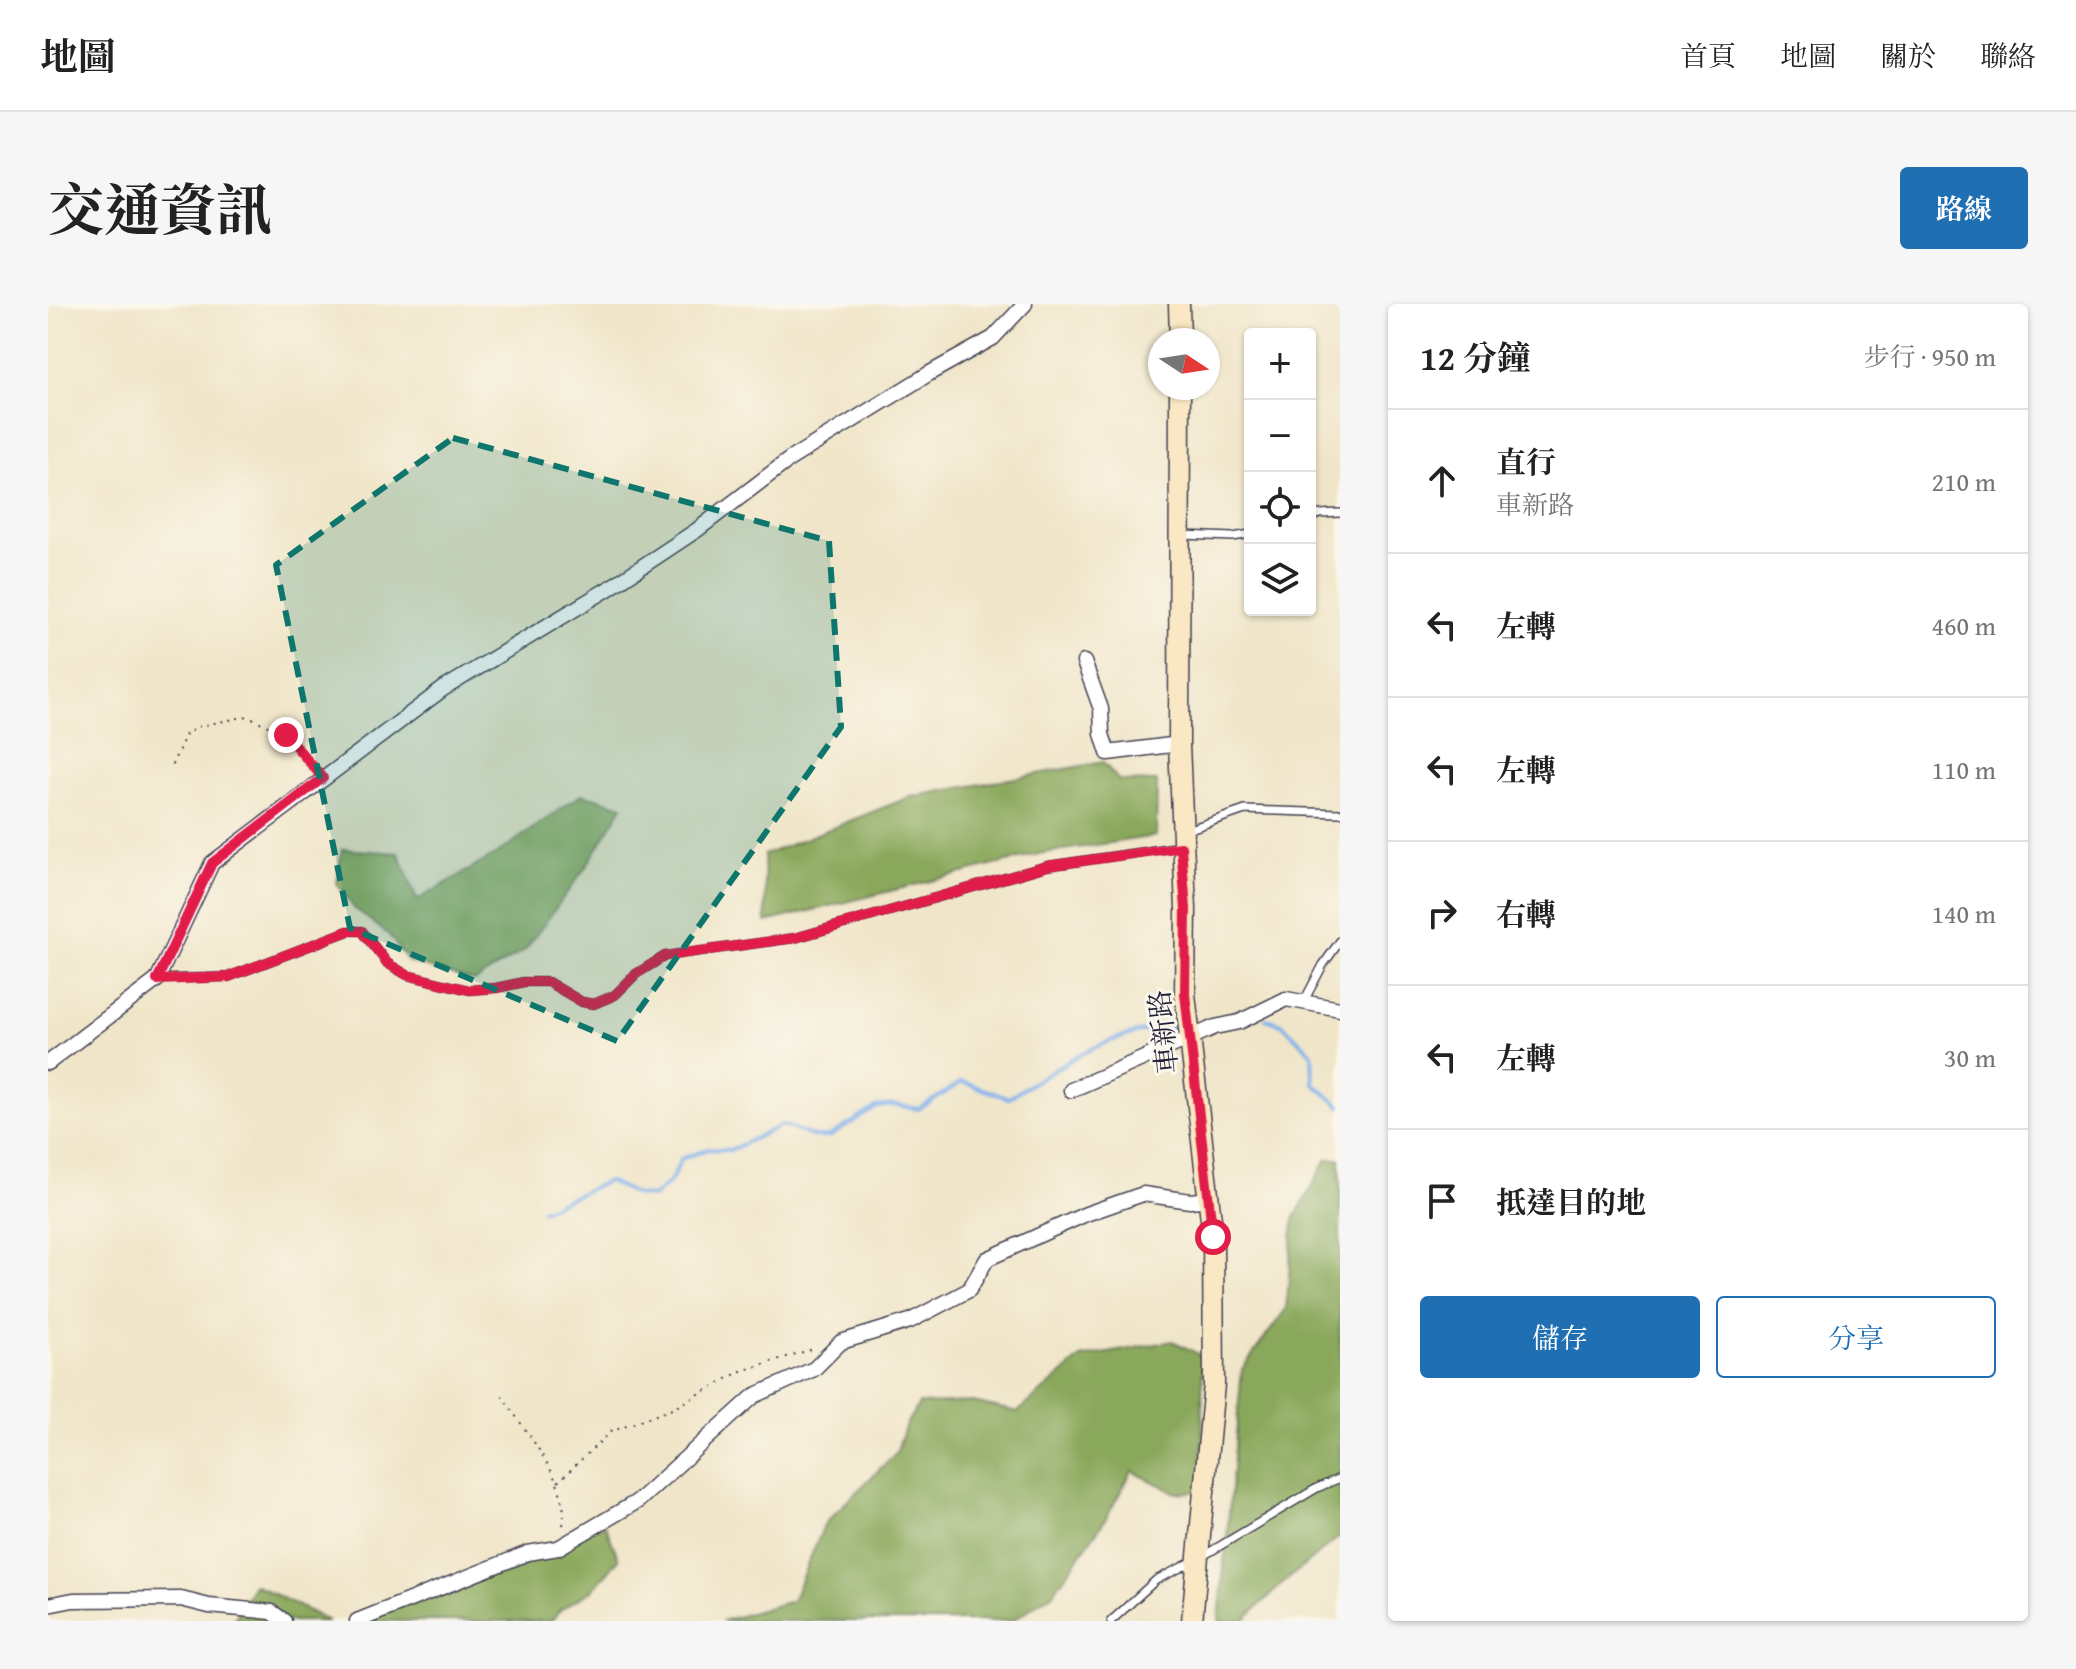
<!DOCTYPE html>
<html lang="zh-TW">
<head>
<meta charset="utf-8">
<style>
	:root { --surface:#fff; --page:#f6f6f6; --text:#222; --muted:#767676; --line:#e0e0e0; --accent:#1f6fb2 }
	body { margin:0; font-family:"Gentium Book Plus","Noto Serif TC",serif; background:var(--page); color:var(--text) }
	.controls { position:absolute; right:24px; top:24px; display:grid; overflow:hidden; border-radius:8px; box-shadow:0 2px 6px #0004 }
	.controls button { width:72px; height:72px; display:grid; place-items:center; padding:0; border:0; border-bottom:2px solid var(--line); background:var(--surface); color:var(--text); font:40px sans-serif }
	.compass { position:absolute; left:1100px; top:24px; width:72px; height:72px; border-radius:50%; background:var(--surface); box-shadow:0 2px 6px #0004; rotate:102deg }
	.stop { position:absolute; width:24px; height:24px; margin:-18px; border:6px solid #e11d48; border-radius:50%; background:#fff }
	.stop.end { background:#e11d48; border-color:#fff; box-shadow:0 2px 8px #0008 }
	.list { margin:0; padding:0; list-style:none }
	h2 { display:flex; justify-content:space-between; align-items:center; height:104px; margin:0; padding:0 32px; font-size:34px }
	h2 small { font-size:26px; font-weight:400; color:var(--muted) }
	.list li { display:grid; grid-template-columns:52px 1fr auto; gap:24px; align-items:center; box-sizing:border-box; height:144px; padding:0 32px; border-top:2px solid var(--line) }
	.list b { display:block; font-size:30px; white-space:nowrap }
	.list p { margin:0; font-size:26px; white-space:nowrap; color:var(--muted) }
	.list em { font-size:26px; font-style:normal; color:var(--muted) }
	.actions { display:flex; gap:16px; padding:24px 32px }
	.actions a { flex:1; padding:18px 0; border:2px solid var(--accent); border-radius:8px; text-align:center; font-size:28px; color:var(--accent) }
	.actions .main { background:var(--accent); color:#fff }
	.icon { flex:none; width:44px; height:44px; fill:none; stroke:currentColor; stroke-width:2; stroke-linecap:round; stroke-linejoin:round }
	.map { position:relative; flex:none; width:1292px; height:1317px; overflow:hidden; border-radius:8px }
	header { display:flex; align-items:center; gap:48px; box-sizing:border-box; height:112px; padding:0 40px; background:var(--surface); border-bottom:2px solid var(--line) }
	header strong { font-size:38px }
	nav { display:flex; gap:44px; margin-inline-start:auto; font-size:28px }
	.intro { display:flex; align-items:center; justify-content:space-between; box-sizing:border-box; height:192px; padding:0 48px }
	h1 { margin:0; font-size:56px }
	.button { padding:20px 36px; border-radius:8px; background:var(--accent); color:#fff; font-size:28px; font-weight:700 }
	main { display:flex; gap:48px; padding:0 48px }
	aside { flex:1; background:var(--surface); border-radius:8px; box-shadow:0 2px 6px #0004 }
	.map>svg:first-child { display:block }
</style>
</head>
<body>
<header>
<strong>地圖</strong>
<nav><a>首頁</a><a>地圖</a><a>關於</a><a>聯絡</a></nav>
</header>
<div class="intro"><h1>交通資訊</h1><a class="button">路線</a></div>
<main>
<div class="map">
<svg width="1292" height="1317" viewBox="0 0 1292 1317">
	<rect width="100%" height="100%" fill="#fbf7ec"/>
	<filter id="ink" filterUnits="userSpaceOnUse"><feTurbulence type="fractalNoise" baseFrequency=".0125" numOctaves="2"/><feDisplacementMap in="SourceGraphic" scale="16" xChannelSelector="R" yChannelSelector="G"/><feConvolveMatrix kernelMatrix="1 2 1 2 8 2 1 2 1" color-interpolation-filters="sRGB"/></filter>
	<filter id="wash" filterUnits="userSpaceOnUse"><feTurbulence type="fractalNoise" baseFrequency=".006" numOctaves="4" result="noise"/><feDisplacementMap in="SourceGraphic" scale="32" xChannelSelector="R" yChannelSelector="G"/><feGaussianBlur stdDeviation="1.8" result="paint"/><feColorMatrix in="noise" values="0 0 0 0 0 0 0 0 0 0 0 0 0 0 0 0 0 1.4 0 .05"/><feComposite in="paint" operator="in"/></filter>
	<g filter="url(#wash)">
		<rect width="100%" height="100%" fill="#f0e5c8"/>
		<!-- forest -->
		<g fill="#8aa85b" stroke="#56654b" stroke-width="2">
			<path d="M1055,458l16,19 38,1 -1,54 -113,17 -277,69 -2,-67 146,-58z"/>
			<path d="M534,490l41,12 -37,61 -61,83 -50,31 -67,-19 -19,-27 -35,-27 -17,-25 5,-34 57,4 18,47 81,-47z"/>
			<path d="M1279,855h13v377l-56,46 -41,39h-24l23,-252 44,-60 8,-90z"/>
			<path d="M1125,1037l29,15 1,135 -27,2 -44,-22 -27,49 -52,73 -41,28h-290l70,-20 33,-78 71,-70 10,-29 13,-20 54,-2 45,10 63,-54z"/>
			<path d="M557,1221l14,34 -28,32 -31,19 -9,11h-197z"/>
			<path d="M206,1280l74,37h-94z"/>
		</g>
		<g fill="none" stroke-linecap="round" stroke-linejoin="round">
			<!-- stream -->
			<g stroke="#7eafea" stroke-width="4">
				<path d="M1218,715l16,5 30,30 1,29 27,23"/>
				<path d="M494,906l66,-29 29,14 16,2 19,-18 9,-20 27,-10 23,1 51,-25 33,12h14l48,-30 17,-2 25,4 43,-27 47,16c50,-33 107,-71 169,-70"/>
			</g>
		</g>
	</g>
	<g filter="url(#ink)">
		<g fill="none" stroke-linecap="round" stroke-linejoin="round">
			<defs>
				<g id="lane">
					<path d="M1262,214l10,-4 20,-1"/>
					<path d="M1135,231l50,2 17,-3"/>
					<path d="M1139,526l58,-20 95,3"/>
					<path d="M111,675l69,-2 120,-46h14l25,32 20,12 62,15 27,-2 28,-6h24l34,20 12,2 21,-9 21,-21 29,-18 130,-18 252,-72 135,-20"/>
					<path d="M1256,697l19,-36 17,-24"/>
					<path d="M1155,1252l114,-68 23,-10"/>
					<path d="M1063,1317l45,-41 36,-18"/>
				</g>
				<g id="street">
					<path d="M1036,358l17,47 1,25 6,19 71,-9"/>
					<path d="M0,759l109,-83 55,-117 231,-174 165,-100 89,-59 93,-71 140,-86 63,-35 32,-34"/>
					<path d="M1023,786l144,-63 24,-5 47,-23 54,10"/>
					<path d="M0,1301l25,-5 108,-1 28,7 63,6 12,9"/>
					<path d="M309,1317l171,-68 30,-5 80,-47 116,-105 60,-27 27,-27 69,-21 59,-31 18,-31 99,-45 57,-20 47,7 20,-2"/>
				</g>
				<g id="secondary">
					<path d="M1131,0l1,36"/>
					<path d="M1132,84l-1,356 7,165 -1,85 28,243 1,147 -22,237"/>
				</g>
			</defs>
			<!-- lane casing -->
			<use href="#lane" stroke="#413f50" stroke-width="10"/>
			<!-- street casing -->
			<use href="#street" stroke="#413f50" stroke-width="17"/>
			<!-- secondary casing -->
			<use href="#secondary" stroke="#413f50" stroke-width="23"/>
			<!-- path -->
			<g stroke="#413f50" stroke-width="2" stroke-dasharray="2 6" stroke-linecap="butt">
				<path d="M124,461l14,-31 14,-8 48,-10 38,19 29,34"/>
				<path d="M454,1092c23,36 72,90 60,133"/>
				<path d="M510,1178l52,-50 62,-23 69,-38 75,-23"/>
			</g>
			<!-- lane -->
			<use href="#lane" stroke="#fff" stroke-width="7"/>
			<!-- street -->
			<use href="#street" stroke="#fff" stroke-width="14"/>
			<!-- secondary -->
			<use href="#secondary" stroke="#fae7c3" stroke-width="20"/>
		</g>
	</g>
	<g fill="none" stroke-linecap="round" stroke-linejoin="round" filter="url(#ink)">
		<!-- route -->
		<path stroke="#e11d48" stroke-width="10" d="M238,431l37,43 -111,85 -55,117 71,-3 120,-46h14l25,32 20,12 62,15 27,-2 28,-6h24l34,20 12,2 21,-9 21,-21 29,-18 130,-18 252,-72 134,-19 5,62 -1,85 28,243"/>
	</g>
	<!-- marked area -->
	<path fill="#0f766e" fill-opacity="0.2" stroke="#0f766e" stroke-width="6" stroke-dasharray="16 10" stroke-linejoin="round" d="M405,134l376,103 12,186 -224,314 -267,-113 -74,-363z"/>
	<g text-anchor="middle" stroke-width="6" stroke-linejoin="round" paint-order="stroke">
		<!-- street labels -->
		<g font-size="28" fill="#22223b" stroke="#fbf7ec">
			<text transform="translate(1115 728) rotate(-96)" y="10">車新路</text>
		</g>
	</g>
</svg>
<div class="controls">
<button>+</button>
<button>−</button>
<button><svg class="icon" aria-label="locate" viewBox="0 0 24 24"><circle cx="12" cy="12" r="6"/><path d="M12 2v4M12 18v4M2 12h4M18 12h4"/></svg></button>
<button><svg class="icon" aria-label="layers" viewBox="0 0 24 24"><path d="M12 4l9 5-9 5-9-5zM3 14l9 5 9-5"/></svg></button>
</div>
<svg class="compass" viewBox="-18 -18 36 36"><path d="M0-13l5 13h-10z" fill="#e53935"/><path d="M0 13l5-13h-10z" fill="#767676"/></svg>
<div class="stop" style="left:1165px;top:933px"></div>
<div class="stop end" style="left:238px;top:431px"></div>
</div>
<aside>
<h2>12 分鐘<small>步行 · 950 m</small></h2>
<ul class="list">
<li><svg class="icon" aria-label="ahead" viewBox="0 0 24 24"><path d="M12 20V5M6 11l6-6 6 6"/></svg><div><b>直行</b><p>車新路</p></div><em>210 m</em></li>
<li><svg class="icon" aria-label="left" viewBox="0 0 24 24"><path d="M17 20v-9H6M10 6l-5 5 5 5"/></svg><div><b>左轉</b></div><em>460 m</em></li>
<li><svg class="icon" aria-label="left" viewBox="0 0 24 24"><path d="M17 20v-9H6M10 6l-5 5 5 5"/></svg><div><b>左轉</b></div><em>110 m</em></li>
<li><svg class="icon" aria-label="right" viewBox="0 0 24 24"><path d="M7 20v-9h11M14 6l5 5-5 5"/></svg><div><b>右轉</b></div><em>140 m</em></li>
<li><svg class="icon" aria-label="left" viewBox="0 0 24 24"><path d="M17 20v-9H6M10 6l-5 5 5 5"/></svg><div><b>左轉</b></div><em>30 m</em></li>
<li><svg class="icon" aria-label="arrive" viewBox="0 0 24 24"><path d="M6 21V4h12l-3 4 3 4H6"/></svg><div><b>抵達目的地</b></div></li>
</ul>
<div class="actions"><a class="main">儲存</a><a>分享</a></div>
</aside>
</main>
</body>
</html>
